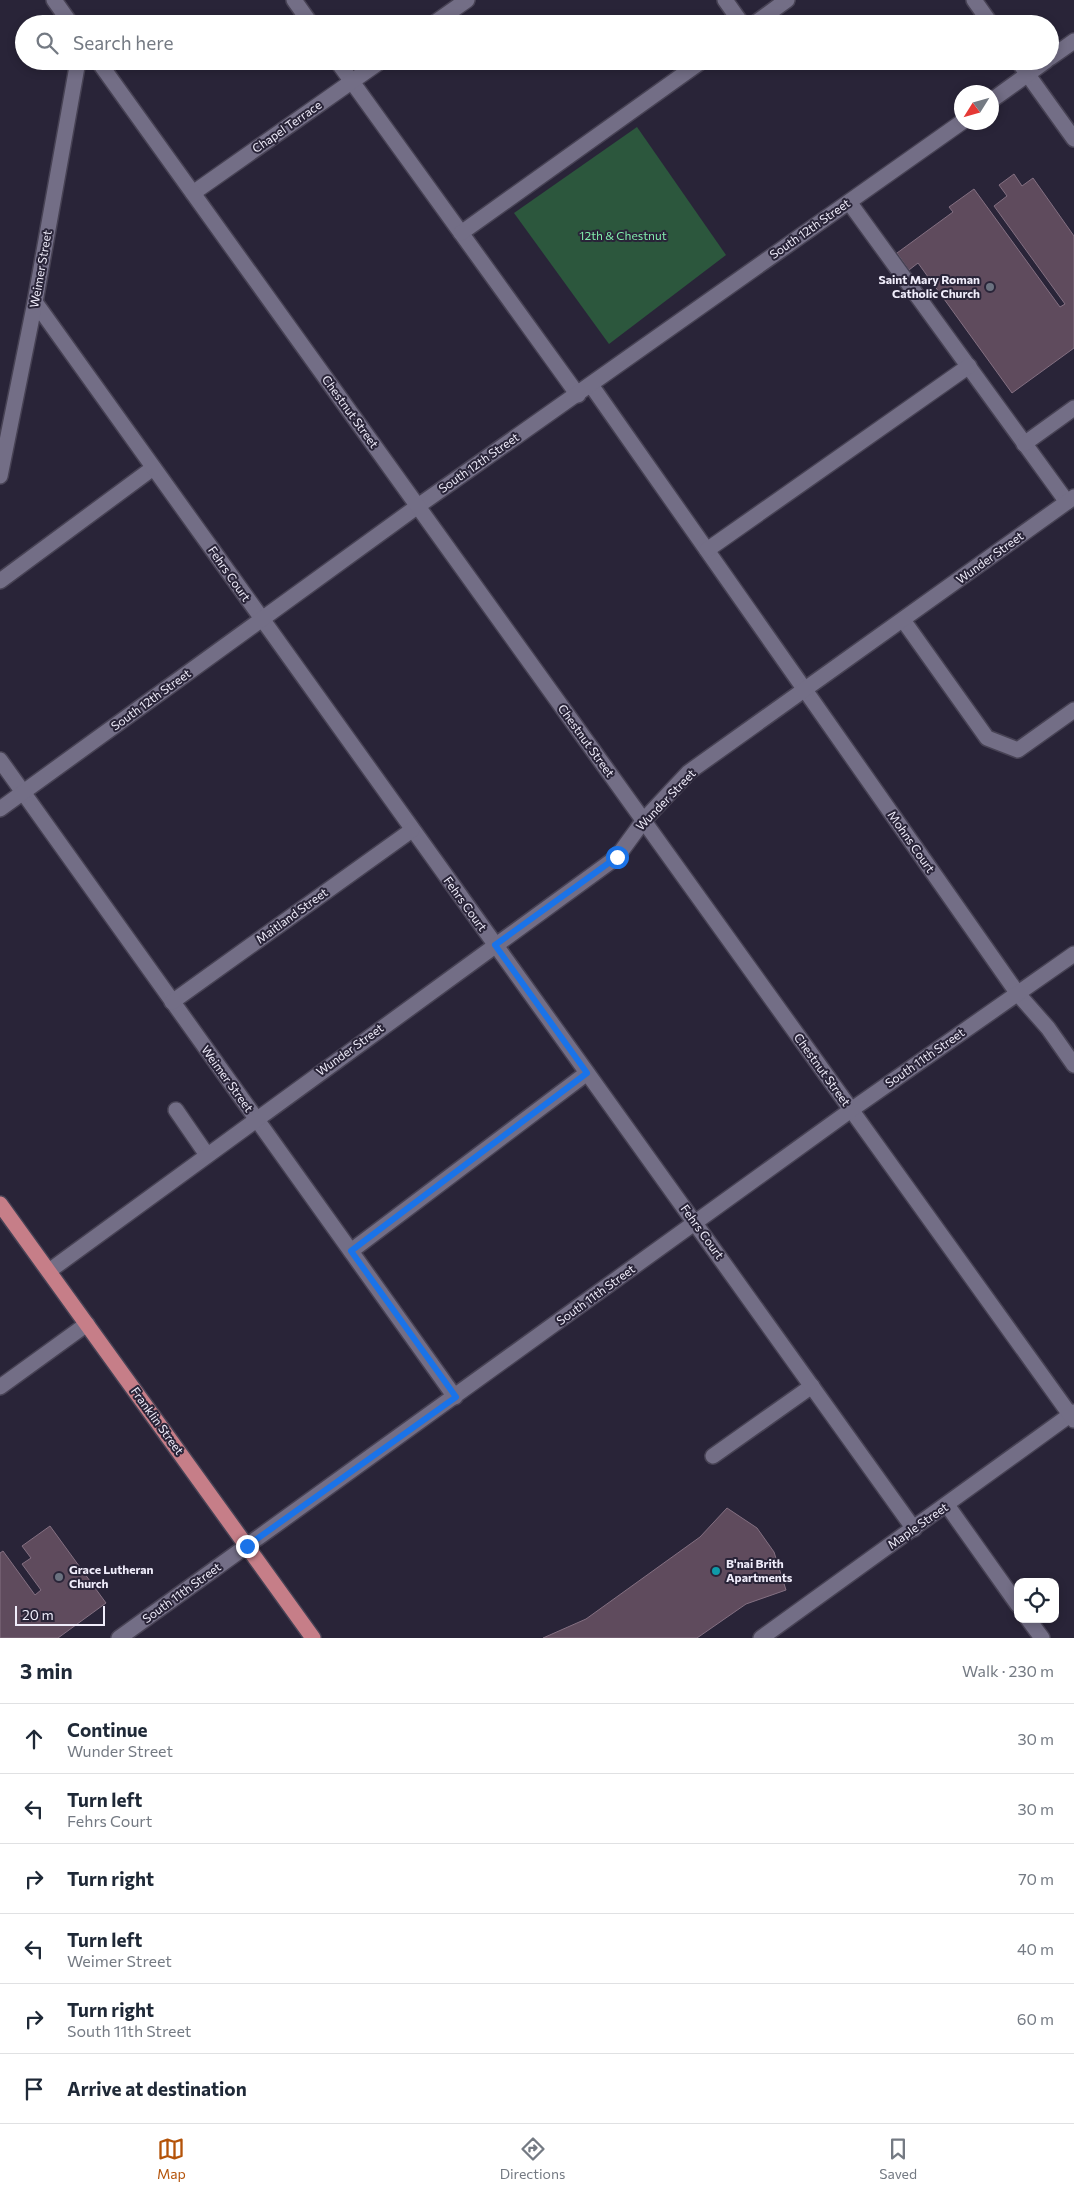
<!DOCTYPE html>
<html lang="en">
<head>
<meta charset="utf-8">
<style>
	:root { --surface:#fff; --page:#f6f6f7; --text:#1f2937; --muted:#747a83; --line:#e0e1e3; --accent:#b45309 }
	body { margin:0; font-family:Commissioner,sans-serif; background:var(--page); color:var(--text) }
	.controls { position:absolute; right:15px; bottom:15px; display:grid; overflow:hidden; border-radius:10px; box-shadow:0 2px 8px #0003 }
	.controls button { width:45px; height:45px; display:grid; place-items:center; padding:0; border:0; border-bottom:1px solid var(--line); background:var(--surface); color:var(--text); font:25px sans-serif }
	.compass { position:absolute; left:954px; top:85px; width:45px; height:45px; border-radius:50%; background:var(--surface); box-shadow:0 2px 8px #0003; rotate:233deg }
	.scale { position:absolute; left:15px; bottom:12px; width:90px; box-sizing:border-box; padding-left:5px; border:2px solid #efecfa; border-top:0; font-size:14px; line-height:18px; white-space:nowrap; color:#efecfa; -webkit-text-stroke:4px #292438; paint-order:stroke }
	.stop { position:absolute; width:15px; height:15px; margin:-11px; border:4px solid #1a73e8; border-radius:50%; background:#fff }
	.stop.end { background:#1a73e8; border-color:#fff; box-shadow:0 1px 5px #0008 }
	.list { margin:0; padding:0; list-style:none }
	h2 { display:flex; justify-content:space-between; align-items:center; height:65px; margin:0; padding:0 20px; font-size:21px }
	h2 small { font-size:16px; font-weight:400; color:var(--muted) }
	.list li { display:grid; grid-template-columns:32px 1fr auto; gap:15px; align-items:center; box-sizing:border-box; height:70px; padding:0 20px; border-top:1px solid var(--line) }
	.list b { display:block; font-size:19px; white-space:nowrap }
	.list p { margin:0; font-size:16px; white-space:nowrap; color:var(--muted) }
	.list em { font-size:16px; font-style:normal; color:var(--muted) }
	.icon { flex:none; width:28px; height:28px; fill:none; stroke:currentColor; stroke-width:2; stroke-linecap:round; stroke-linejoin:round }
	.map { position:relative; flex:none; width:1074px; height:1638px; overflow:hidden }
	.search { position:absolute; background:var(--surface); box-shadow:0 2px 8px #0003; left:15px; right:15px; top:15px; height:55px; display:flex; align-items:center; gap:12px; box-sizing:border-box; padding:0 18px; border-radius:28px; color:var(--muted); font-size:19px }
	.sheet { height:485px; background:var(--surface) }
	nav { display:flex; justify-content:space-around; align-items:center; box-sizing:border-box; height:70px; border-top:1px solid var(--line); background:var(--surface); font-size:14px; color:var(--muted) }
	nav a { display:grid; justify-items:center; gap:2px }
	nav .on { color:var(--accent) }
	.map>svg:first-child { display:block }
</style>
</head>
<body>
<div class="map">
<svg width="1074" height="1638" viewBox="0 0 1074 1638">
	<rect width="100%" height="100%" fill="#292438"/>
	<!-- green -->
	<path fill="#2c573d" d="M637,127l89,128 -117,89 -95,-131z"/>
	<!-- building -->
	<g fill="#5f4b5d" stroke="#847082">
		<path d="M1014,174l8,12 11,-8 41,58v112l-62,45 -94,-130 -9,7 -12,-17 56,-41 -4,-5 25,-18 86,118 5,-3 -71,-98 13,-10 -8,-11z"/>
		<path d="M727,1508l30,20 17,24 12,38 -40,14 -49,34h-154l43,-19 114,-82z"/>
		<path d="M50,1526l56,77 -48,35h-58v-85l3,-2 32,44 6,-5 -19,-26 9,-6 -9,-12z"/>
	</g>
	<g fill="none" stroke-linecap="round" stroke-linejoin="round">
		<defs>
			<g id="lane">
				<path d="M294,0l17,24"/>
				<path d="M725,0l17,24"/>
				<path d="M754,24l33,-24"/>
				<path d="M337,61l241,334"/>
				<path d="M849,202l218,300"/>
				<path d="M461,233l241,-172"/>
				<path d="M591,385l214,305"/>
				<path d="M1024,444l50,-36"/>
				<path d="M707,550l262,-184"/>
				<path d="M0,581l153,-113"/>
				<path d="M903,620l84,118 31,12 56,-40"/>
				<path d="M1018,994l30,34 26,37"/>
				<path d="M176,1110l31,45"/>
				<path d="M351,1251l236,-178"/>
				<path d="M713,1456l99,-70"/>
				<path d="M947,1505l71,100"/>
				<path d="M1028,1619l14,19"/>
			</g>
			<g id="street">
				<path d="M974,0l17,24"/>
				<path d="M433,24l34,-24"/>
				<path d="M1050,58l24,-17"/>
				<path d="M1018,61l56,78"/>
				<path d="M992,100l54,-39"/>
				<path d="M193,193l188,-132"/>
				<path d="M35,302l879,1227"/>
				<path d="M0,476l35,-174 43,-241"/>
				<path d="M805,690l213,304"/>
				<path d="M0,760l455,637"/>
				<path d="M0,809l418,-303 544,-384"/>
				<path d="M172,1002l240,-172"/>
				<path d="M49,1271l568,-414 27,-37 45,-48 385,-275"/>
				<path d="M0,1387l87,-63"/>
				<path d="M761,1638l313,-226"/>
			</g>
			<g id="secondary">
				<path d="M54,0l17,24"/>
				<path d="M98,61l976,1359"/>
				<path d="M119,1638l732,-528 223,-156"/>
			</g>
			<path id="primary" d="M0,1204l313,434"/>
		</defs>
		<!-- lane casing -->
		<use href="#lane" stroke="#474254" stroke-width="18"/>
		<!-- street casing -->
		<use href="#street" stroke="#474254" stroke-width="18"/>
		<!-- secondary casing -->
		<use href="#secondary" stroke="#474254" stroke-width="18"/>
		<!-- primary casing -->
		<use href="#primary" stroke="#474254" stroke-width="18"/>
		<!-- lane -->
		<use href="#lane" stroke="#736e86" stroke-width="15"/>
		<!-- street -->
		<use href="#street" stroke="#736e86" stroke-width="15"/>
		<!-- secondary -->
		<use href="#secondary" stroke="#736e86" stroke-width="15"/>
		<!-- primary -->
		<use href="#primary" stroke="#c67e88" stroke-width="15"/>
	</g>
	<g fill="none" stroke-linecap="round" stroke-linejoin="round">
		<!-- route -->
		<path stroke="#1a73e8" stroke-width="6" d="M247,1546l209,-149 -105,-146 236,-178 -92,-128 122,-88"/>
	</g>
	<!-- markers -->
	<g fill="#6b7280" stroke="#292438" stroke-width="2">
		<circle cx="990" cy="287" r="5"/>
		<circle cx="59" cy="1577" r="5"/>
	</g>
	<circle fill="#0f9aa8" stroke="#292438" stroke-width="2" cx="716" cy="1571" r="5"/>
	<g text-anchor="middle" stroke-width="4" stroke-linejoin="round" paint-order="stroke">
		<!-- street labels -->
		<g font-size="12" fill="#efecfa" stroke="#292438">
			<text transform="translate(287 127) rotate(-35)" y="4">Chapel Terrace</text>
			<text transform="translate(810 229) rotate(-35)" y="4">South 12th Street</text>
			<text transform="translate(41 269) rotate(-80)" y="4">Weimer Street</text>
			<text transform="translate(350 412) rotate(54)" y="4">Chestnut Street</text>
			<text transform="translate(479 463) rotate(-35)" y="4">South 12th Street</text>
			<text transform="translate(990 558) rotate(-36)" y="4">Wunder Street</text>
			<text transform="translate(229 574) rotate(55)" y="4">Fehrs Court</text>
			<text transform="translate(151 700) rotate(-36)" y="4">South 12th Street</text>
			<text transform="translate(586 741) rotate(54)" y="4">Chestnut Street</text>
			<text transform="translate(666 800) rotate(-46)" y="4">Wunder Street</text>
			<text transform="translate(911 842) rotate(55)" y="4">Mohns Court</text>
			<text transform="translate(465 904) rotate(54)" y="4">Fehrs Court</text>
			<text transform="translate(292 916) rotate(-36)" y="4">Maitland Street</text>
			<text transform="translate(350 1050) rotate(-36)" y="4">Wunder Street</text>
			<text transform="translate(925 1058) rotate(-35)" y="4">South 11th Street</text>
			<text transform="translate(822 1070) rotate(54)" y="4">Chestnut Street</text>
			<text transform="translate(227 1079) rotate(54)" y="4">Weimer Street</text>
			<text transform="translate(702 1232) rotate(54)" y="4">Fehrs Court</text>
			<text transform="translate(596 1295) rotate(-36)" y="4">South 11th Street</text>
			<text transform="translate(157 1421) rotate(54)" y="4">Franklin Street</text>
			<text transform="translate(918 1526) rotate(-35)" y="4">Maple Street</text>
			<text transform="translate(182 1593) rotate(-36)" y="4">South 11th Street</text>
		</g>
		<!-- park labels -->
		<g font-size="12" fill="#81eaab" stroke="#292438">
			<text x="623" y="240">12th &amp; Chestnut</text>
		</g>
		<!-- poi labels -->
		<g font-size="12" font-weight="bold" fill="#efecfa" stroke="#292438" text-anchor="start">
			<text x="980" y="284" text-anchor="end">Saint Mary Roman<tspan x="980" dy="14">Catholic Church</tspan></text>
			<text x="726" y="1568">B'nai Brith<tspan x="726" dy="14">Apartments</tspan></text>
			<text x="69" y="1574">Grace Lutheran<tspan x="69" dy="14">Church</tspan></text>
		</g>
	</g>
</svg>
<div class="controls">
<button><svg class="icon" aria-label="locate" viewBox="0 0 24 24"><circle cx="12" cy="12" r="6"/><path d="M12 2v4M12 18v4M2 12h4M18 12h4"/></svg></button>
</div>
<svg class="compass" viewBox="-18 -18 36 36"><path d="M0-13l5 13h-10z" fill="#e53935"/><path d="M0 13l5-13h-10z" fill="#747a83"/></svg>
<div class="scale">20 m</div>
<div class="stop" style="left:617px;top:857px"></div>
<div class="stop end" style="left:247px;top:1546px"></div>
<div class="search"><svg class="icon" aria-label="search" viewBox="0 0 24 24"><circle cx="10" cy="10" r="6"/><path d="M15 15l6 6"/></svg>Search here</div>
</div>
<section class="sheet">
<h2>3 min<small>Walk · 230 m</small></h2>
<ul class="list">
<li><svg class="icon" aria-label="ahead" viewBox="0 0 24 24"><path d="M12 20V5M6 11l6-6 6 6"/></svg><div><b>Continue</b><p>Wunder Street</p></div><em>30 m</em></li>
<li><svg class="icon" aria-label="left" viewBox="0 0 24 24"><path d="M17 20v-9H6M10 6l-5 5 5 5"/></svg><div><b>Turn left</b><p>Fehrs Court</p></div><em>30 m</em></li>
<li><svg class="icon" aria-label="right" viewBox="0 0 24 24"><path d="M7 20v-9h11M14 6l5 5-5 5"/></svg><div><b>Turn right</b></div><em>70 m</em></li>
<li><svg class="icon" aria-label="left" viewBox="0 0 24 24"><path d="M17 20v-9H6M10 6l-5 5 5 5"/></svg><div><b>Turn left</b><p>Weimer Street</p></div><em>40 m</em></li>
<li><svg class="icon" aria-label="right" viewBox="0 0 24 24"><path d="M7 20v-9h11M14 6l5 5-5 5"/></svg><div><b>Turn right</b><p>South 11th Street</p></div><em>60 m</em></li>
<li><svg class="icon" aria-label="arrive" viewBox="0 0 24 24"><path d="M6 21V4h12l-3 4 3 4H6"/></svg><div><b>Arrive at destination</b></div></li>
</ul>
</section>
<nav>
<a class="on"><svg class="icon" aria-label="map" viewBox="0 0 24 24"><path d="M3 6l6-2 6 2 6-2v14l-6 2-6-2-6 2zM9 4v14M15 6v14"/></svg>Map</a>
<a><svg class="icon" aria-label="directions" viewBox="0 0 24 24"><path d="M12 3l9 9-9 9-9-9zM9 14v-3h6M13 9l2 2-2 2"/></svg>Directions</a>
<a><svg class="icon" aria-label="saved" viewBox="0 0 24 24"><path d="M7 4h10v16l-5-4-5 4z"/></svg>Saved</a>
</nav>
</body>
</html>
